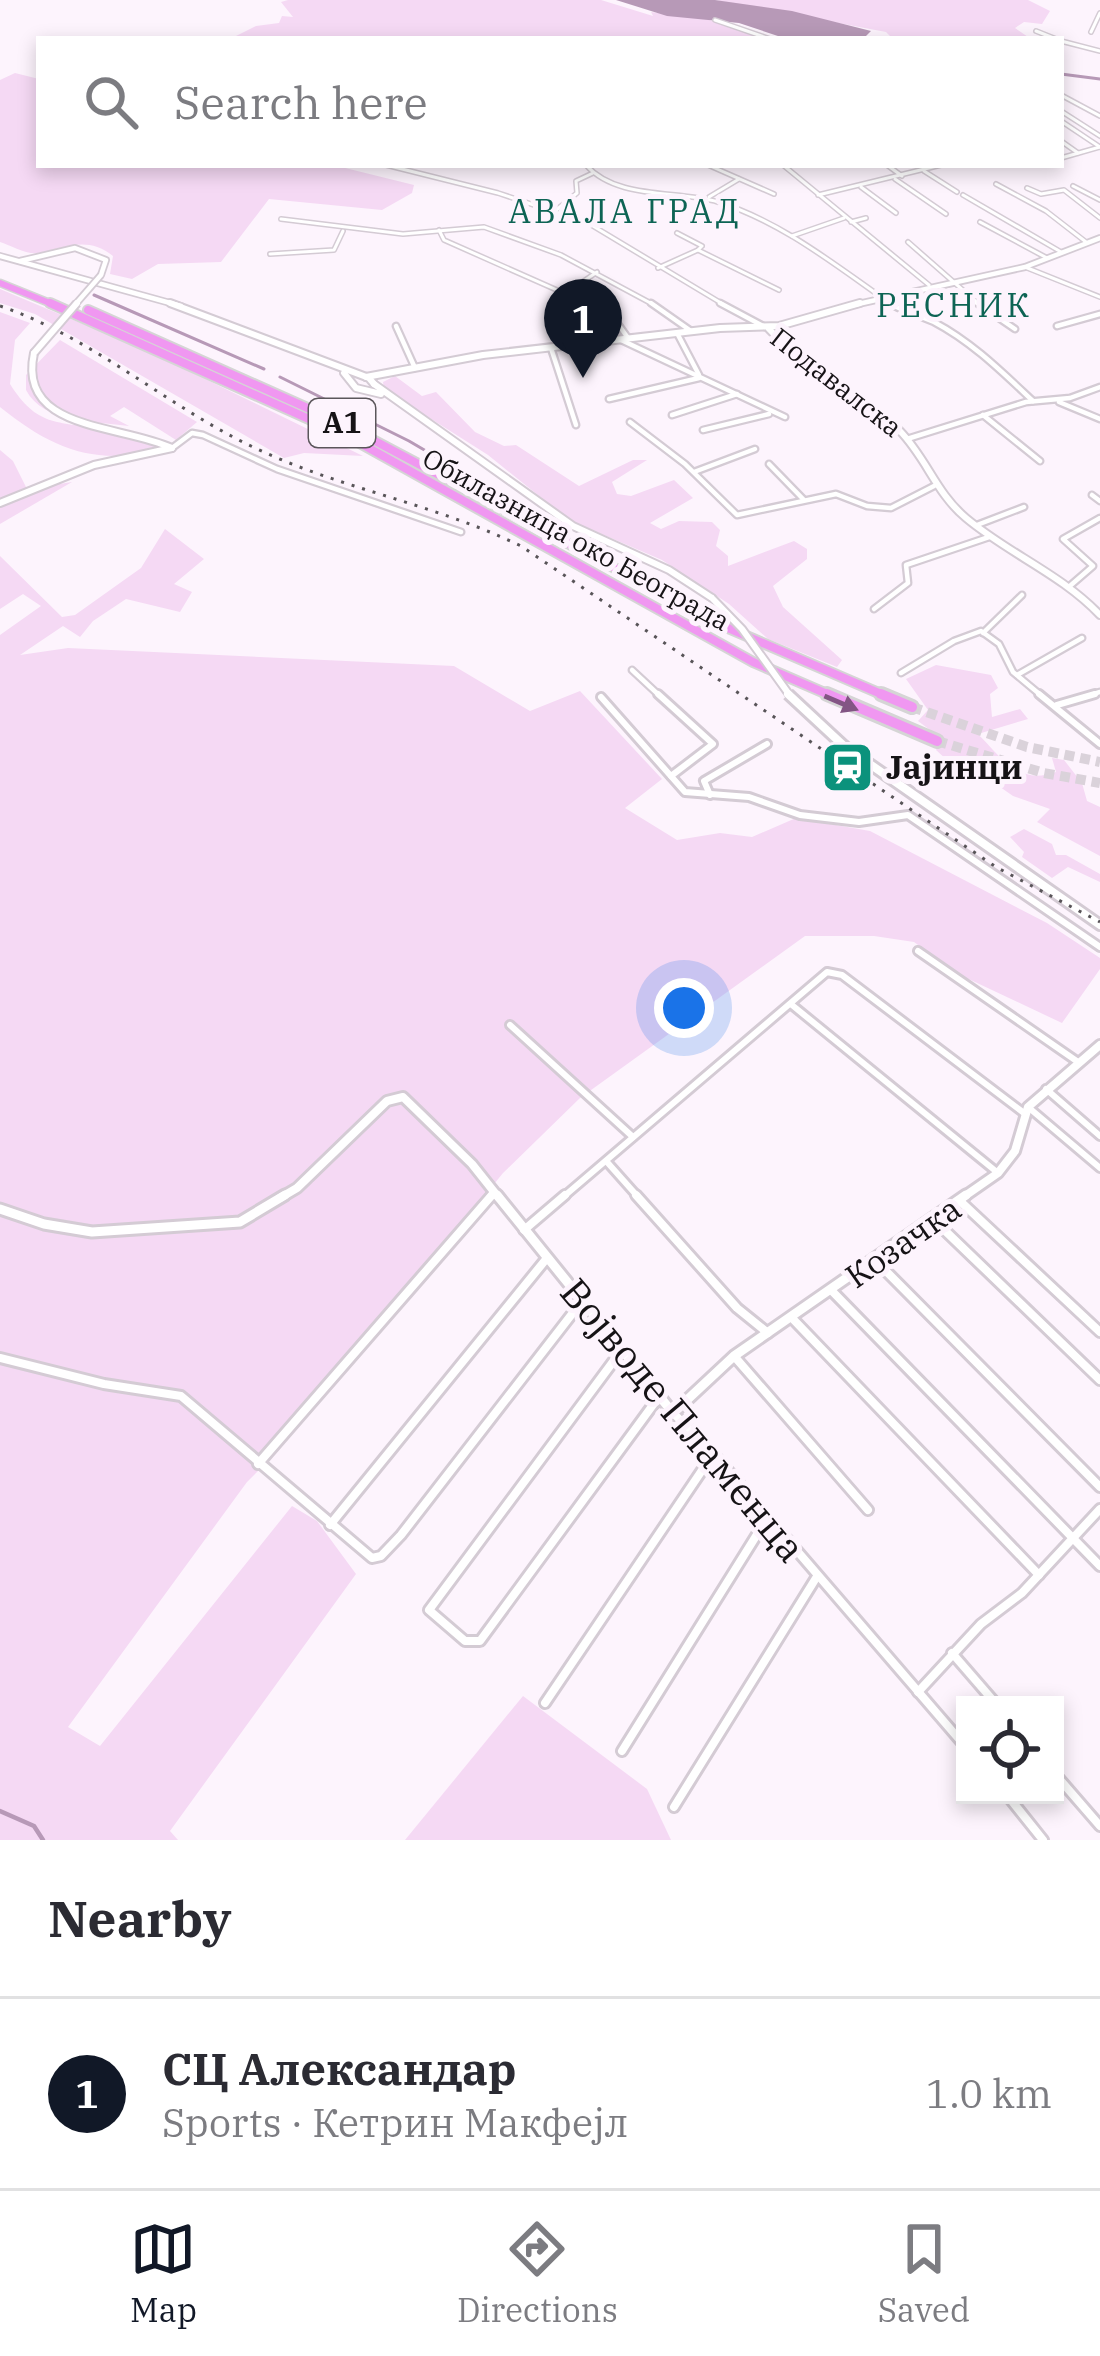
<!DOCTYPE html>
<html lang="en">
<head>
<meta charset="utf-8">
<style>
	:root { --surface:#fff; --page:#f7f7f7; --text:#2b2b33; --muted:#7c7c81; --line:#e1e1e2; --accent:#111827 }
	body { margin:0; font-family:"IBM Plex Serif",serif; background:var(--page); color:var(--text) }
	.controls { position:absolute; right:36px; bottom:36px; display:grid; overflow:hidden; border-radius:0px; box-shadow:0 6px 18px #0003 }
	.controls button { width:108px; height:108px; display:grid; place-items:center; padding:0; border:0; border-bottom:3px solid var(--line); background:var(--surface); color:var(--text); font:60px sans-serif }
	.you { position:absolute; left:684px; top:1008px; width:42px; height:42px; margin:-30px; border:9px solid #fff; border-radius:50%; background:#1a73e8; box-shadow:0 0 0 18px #1a73e833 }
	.badge { display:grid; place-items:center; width:78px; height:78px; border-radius:50%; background:var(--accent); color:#fff; font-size:39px; font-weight:700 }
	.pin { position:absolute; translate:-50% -99px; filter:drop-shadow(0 3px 6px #0008) }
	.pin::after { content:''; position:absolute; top:63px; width:42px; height:36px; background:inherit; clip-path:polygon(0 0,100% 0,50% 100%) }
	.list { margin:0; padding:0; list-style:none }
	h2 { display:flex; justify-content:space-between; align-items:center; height:156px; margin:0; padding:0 48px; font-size:51px }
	h2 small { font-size:39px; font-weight:400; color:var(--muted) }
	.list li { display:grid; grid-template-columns:78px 1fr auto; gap:36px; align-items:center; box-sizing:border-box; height:192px; padding:0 48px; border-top:3px solid var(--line) }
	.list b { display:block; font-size:45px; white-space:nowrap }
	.list p { margin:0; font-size:39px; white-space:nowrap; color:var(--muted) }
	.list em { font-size:39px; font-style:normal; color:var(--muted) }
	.icon { flex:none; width:66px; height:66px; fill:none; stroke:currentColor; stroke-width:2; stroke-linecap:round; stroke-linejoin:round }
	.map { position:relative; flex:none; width:1100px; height:1840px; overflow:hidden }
	.search { position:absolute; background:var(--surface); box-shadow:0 6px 18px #0003; left:36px; right:36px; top:36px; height:132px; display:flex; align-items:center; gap:30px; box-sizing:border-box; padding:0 42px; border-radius:0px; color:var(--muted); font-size:45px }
	.sheet { height:348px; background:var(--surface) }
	nav { display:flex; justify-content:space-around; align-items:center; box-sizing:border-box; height:168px; border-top:3px solid var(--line); background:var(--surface); font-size:33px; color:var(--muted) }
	nav a { display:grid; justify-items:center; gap:6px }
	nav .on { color:var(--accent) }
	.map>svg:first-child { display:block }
</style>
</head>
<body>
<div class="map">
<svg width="1100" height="1840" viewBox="0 0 1100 1840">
	<rect width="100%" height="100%" fill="#fdf4fd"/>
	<!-- green -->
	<g fill="#f5d9f4">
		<path d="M288,0h313l52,16 -2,-4 55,7 64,20h-540l26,-13 23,-3 3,-7 11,1 -12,-15z"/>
		<path d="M715,0h313l22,11 -8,13 -18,-2 -9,6 16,11h-138l-7,-7z"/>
		<path d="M15,73l24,6v86h294l81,20 -2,8 -30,17 -113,-11 -48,63 -63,2 -26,15 -22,-5 3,-18c-26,-21 -48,-8 -75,-3 -11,2 -28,-8 -38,-11v-162z"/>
		<path d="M0,289l154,65 209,102 -59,-3 -20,5 -249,-144 -35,-11z"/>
		<path d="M0,312l30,11 -15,17 -5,44c27,43 47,37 91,45 22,4 45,13 67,19 -71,19 -113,3 -168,-41z"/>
		<path d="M60,340l137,82 -21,18 -52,-33 -14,9 19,10c-34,-5 -85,-2 -103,-36v-15z"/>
		<path d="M395,376l27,20 14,-4 39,40 29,14 12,-1 63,41 54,-26h14l-35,22 5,12 14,2 43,-16 19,18 -43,25 11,6 18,-8 33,1 8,8 -4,16 12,10v10l66,-25 13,8v10l-34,27 10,21 59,53 -5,7 -69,-28 -39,-35 -67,-44 -93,-40 -81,-65 -104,-66 -1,-7z"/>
		<path d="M0,450l13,11 14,28 45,-7 -72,42z"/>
		<path d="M165,529l39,30 -30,25 18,8 -12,20 -54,-13 -33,22 -13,16 -17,-11 -43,29 48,-7 386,18 76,45 50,-20 82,88 -37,29 52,32 43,-7 32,4 44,-19 74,13 177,92 53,35v11l-38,54 -104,-49 -44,-32 -40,-6h-69l-225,162 -77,75 -224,277 -32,32 -179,245 32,19 192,-240 25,15 39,53 -186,257 8,9h-178v-1205l41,-29 -18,-12 -23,15v-53l62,61 13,-2 66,-47z"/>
		<path d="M936,665l55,10 7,13 -8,6 2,23 28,-8 8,10 -50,15c23,23 40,52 78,38l-4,-14 12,2 18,23 5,18 13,6v49l-63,-34 13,-13 -37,-13 -33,-23 -21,-2 -23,-21 6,-11 -24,-18 10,-11 -22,-31z"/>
		<path d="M1024,829l28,15 4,11h10l34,19v8l-32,-15 -16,11 -30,-21 2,-5 -14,-15z"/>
		<path d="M523,1696l124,93 24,51h-266z"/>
	</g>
	<!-- water -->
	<path fill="#b799b7" d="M616,0h99l77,11 79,20 -8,8h-76l-48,-16 -72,-7z"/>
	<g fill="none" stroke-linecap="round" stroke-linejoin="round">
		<!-- stream-far1 -->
		<g stroke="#b799b7" stroke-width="3">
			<path d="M1061,74l39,5"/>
			<path d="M94,295l170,74"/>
			<path d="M280,377l129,64 104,61"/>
		</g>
		<!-- stream -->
		<path stroke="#b799b7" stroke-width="4.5" d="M0,1811l34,15 9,14"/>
		<!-- motorway-tunnel -->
		<g stroke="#dad2da" stroke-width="10" stroke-dasharray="10 6" stroke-linecap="butt">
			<path d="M912,707l115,40 73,15"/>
			<path d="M937,741l107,32 56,10"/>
		</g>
		<defs>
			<g id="minor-far3">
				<path d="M715,20l55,19"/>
				<path d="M1036,31l20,8"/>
				<path d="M1091,32l9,-19"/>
				<path d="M1061,41l39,10"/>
				<path d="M1061,95l39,21"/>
				<path d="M1061,111l39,25"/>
				<path d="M1061,121l39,26"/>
				<path d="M1061,141l17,12"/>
				<path d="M1061,158l39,-11"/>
				<path d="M386,165l112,28 90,30 138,83"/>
				<path d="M586,165c31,35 91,25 132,37 65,20 121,66 176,104"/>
				<path d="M658,165h15"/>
				<path d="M708,165l66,29"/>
				<path d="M783,165l146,120"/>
				<path d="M887,165l15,11"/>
				<path d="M924,171l33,21"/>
				<path d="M895,179l51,35"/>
				<path d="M996,184l50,27 40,31"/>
				<path d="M1073,186l27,14"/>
				<path d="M861,187l35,26"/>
				<path d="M1027,188l14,6 23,-4 36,28"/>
				<path d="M818,195l123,-30"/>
				<path d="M963,195l98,57"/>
				<path d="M709,197l30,-18"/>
				<path d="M555,211l22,-18 -1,-12 17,-8"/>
				<path d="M281,219l122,15 81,-7 77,28 95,51"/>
				<path d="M851,222l15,-4"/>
				<path d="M980,222l67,36"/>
				<path d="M439,230l5,10 149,66"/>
				<path d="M677,233l25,13 -4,4 81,40"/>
				<path d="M792,236l52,-18"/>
				<path d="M908,242l73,64"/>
				<path d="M270,254l64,-4 9,-19"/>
				<path d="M1025,267l75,30"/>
				<path d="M658,268l40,-18"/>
				<path d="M568,292l29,-20"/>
			</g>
			<g id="minor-far2">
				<path d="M588,303l30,21 10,14"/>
				<path d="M651,303l40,28"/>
				<path d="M720,303l45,24"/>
				<path d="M890,303c14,10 29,12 44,19 38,20 68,50 99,79"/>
				<path d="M977,303l38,26"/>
				<path d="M396,326l19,42"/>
				<path d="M1057,326l43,-12"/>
				<path d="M677,333l22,42"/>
				<path d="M619,339l166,78"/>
				<path d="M551,348l25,77"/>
				<path d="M609,399l90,-21"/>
				<path d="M1059,402l41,17"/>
				<path d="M672,415l65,-21"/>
				<path d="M983,415l57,46"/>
				<path d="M630,422l55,42 52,51 99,-21 31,12 24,2 43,-22"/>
				<path d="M703,430l66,-16"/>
				<path d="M907,439l119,-37 44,-4 30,-11"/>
				<path d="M172,448l20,-15 11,2 74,34 184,63"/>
				<path d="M769,464l35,36"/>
				<path d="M694,472l61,-23"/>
				<path d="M1092,495l8,6"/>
				<path d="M977,525l47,-18"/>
				<path d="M1071,585l22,-19 -30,-27 37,-21"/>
				<path d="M874,609l34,-26 -2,-18 83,-28"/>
				<path d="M983,633l39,-38"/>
				<path d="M632,670l29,27"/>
				<path d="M901,673l53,-32 27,-10 18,13 14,28 30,25"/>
				<path d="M1017,675l65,-37"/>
				<path d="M1085,697l15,-5"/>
			</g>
			<g id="minor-far1">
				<path d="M658,694l55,50 -42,32"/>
				<path d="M1039,694l61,50"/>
				<path d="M601,697l84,95 64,5 51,18 59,7 49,-7 192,132"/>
				<path d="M1057,705l38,-11"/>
				<path d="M710,795l-6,-14 63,-37"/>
				<path d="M918,951l160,111"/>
				<path d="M792,1005l206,168"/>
				<path d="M510,1025l123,112"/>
				<path d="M1046,1089l54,47"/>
				<path d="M1028,1107l72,61"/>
				<path d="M607,1162l32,36"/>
				<path d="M490,1198l4,-5"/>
				<path d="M562,1198l265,-226 15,3 182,138"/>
			</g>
			<g id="minor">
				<path d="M636,1195l101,113 31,25"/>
				<path d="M961,1202l139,130"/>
				<path d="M935,1221l165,159"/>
				<path d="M524,1230l41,-35"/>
				<path d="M876,1261l224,226"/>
				<path d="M832,1291l268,275"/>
				<path d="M792,1318l247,257"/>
				<path d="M621,1351l-192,259 36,31h15l178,-243"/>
				<path d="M734,1356l134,154"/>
				<path d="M0,1358l104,26 77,12 191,162 9,-2 20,-21 181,-234"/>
				<path d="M673,1413l33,32 259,301"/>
				<path d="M258,1464l234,-269"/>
				<path d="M330,1525l217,-267"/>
				<path d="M952,1653l45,52"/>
				<path d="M918,1692l63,-68 41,-31 78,-84"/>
				<path d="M545,1703l168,-249"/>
				<path d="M622,1751l144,-231"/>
				<path d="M1055,1774l45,52"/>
				<path d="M1007,1795l36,45"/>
				<path d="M674,1807l142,-229"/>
			</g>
			<g id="tertiary-far3">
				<path d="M20,261l55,-13 31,12 -5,15"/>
				<path d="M849,306l176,-39 75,-29"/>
			</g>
			<g id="tertiary-far2">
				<path d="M769,329c13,13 25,28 40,38 29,22 66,39 91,64 27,28 36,62 66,87 43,36 95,56 134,97"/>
				<path d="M34,353c-17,78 86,71 138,95"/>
				<path d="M366,377l117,-22 237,-27 59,-2 81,-23"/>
				<path d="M0,503l94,-38 78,-17"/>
			</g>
			<g id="tertiary-far1">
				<path d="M280,1198l17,-10 90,-87 16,-4 69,67 27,34"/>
				<path d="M962,1198l36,-25 17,-22 13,-44 72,-62"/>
			</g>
			<g id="tertiary">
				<path d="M497,1195l176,218 61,-57 232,-161"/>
				<path d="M0,1209l44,15 48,8 148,-10 45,-27"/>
			</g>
			<path id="secondary-far2" d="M0,256l181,50"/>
			<g id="secondary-far1">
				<path d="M170,303l199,75 5,6"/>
				<path d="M344,373l12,15 25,6"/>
				<path d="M374,384l199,142 96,44 43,28"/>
			</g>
			<path id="secondary" d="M844,746l256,179"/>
			<path id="motorway-far2" d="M0,283l57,23"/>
			<g id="motorway-far1">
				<path d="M50,303l299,134 404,225 81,35"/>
				<path d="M88,310l253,113 387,205 160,69"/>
			</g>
			<g id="motorway">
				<path d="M827,694l110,47"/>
				<path d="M881,694l31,13"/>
			</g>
		</defs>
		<!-- minor-far3 casing -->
		<use href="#minor-far3" stroke="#d4cbd4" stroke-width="6"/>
		<!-- minor-far2 casing -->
		<use href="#minor-far2" stroke="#d4cbd4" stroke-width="9"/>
		<!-- minor-far1 casing -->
		<use href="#minor-far1" stroke="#d4cbd4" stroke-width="12"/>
		<!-- minor casing -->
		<use href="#minor" stroke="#d4cbd4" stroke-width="14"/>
		<!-- tertiary-far3 casing -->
		<use href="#tertiary-far3" stroke="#d4cbd4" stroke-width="8"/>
		<!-- tertiary-far2 casing -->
		<use href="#tertiary-far2" stroke="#d4cbd4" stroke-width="10"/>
		<!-- tertiary-far1 casing -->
		<use href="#tertiary-far1" stroke="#d4cbd4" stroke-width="14"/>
		<!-- tertiary casing -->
		<use href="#tertiary" stroke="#d4cbd4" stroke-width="15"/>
		<!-- secondary-far2 casing -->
		<use href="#secondary-far2" stroke="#d4cbd4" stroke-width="8"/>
		<!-- secondary-far1 casing -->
		<use href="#secondary-far1" stroke="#d4cbd4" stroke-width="10"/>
		<!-- secondary casing -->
		<use href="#secondary" stroke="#d4cbd4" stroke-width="14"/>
		<!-- motorway-far2 casing -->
		<use href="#motorway-far2" stroke="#d5d5d5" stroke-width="9"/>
		<!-- motorway-far1 casing -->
		<use href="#motorway-far1" stroke="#d5d5d5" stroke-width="12"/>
		<!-- motorway casing -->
		<use href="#motorway" stroke="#d5d5d5" stroke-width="16"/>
		<!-- minor-far3 -->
		<use href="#minor-far3" stroke="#fff" stroke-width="3"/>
		<!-- minor-far2 -->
		<use href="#minor-far2" stroke="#fff" stroke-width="4.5"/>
		<!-- minor-far1 -->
		<use href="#minor-far1" stroke="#fff" stroke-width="6"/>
		<!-- minor -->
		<use href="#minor" stroke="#fff" stroke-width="8"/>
		<!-- tertiary-far3 -->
		<use href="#tertiary-far3" stroke="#fff" stroke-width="4.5"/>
		<!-- tertiary-far2 -->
		<use href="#tertiary-far2" stroke="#fff" stroke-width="6"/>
		<!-- tertiary-far1 -->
		<use href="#tertiary-far1" stroke="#fff" stroke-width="8"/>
		<!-- tertiary -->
		<use href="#tertiary" stroke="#fff" stroke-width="9"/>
		<!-- secondary-far2 -->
		<use href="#secondary-far2" stroke="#fff" stroke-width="4.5"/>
		<!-- secondary-far1 -->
		<use href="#secondary-far1" stroke="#fff" stroke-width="6"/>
		<!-- secondary -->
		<use href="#secondary" stroke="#fff" stroke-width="8"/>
		<!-- motorway-far2 -->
		<use href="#motorway-far2" stroke="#f097f1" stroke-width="6"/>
		<!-- motorway-far1 -->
		<use href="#motorway-far1" stroke="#f097f1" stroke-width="8"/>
		<!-- motorway -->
		<use href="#motorway" stroke="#f097f1" stroke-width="10"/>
		<!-- rail -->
		<path stroke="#585458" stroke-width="3" stroke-dasharray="3 8" stroke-linecap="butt" d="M0,306c94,32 166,100 255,142 86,41 180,56 266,98l475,321 104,55"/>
		<defs>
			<path id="tertiary-bridge-far1" d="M74,306l27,-31"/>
			<path id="tertiary-bridge" d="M34,353l43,-50"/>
			<path id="secondary-bridge-far1" d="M712,598l30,31 49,68"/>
			<path id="secondary-bridge" d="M788,694l56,52"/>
		</defs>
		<!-- tertiary-bridge-far1 casing -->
		<use href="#tertiary-bridge-far1" stroke="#d4cbd4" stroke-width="8" stroke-linecap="butt"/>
		<!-- tertiary-bridge casing -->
		<use href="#tertiary-bridge" stroke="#d4cbd4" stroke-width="10" stroke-linecap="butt"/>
		<!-- secondary-bridge-far1 casing -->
		<use href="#secondary-bridge-far1" stroke="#d4cbd4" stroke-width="10" stroke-linecap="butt"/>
		<!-- secondary-bridge casing -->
		<use href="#secondary-bridge" stroke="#d4cbd4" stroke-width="14" stroke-linecap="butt"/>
		<!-- tertiary-bridge-far1 -->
		<use href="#tertiary-bridge-far1" stroke="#fff" stroke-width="4.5"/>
		<!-- tertiary-bridge -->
		<use href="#tertiary-bridge" stroke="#fff" stroke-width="6"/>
		<!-- secondary-bridge-far1 -->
		<use href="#secondary-bridge-far1" stroke="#fff" stroke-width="6"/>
		<!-- secondary-bridge -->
		<use href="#secondary-bridge" stroke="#fff" stroke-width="8"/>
	</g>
	<!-- one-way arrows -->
	<defs><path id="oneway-solid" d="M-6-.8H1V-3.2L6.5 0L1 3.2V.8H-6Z" transform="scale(3)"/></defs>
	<use fill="#835584" href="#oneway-solid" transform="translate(841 703) rotate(23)"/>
	<!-- icons -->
	<defs>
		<symbol id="station-square" viewBox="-11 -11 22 22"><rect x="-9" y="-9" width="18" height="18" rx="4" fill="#0b927c" stroke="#fdf4fd"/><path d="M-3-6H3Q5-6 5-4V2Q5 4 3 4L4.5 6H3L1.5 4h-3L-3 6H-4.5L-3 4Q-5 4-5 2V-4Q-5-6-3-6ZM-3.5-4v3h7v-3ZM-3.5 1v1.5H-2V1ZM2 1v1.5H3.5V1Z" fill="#fff"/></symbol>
	</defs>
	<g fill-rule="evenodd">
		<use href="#station-square" x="818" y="738" width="59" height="59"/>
	</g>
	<g text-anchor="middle" stroke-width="10" stroke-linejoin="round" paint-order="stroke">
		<!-- far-street labels -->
		<g font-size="27" fill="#161316" stroke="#fdf4fd">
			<text transform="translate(836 383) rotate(38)" y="9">Подавалска</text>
			<text transform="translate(576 540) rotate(29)" y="9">Обилазница око Београда</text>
		</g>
		<!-- shield labels -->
		<rect fill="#fdf4fd" stroke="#5b565b" stroke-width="3" x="309" y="399" width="66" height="48" rx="9"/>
		<g font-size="30" font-weight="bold" fill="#161316">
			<text x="342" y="433">A1</text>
		</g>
		<!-- far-quarter labels -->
		<g font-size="33" letter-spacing="3" fill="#0d6454" stroke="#fdf4fd">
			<text x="625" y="223">АВАЛА ГРАД</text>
			<text x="954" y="317">РЕСНИК</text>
		</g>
		<!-- poi labels -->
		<g font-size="33" font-weight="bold" fill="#161316" stroke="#fdf4fd" text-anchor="start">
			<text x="886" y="779">Јајинци</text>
		</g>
		<!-- street labels -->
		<g font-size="33" fill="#161316" stroke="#fdf4fd">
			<text transform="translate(903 1242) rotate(-35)" y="12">Козачка</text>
		</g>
		<!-- near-street labels -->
		<g font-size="39" fill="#161316" stroke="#fdf4fd">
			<text transform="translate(683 1420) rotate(50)" y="14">Војводе Пламенца</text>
		</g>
	</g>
</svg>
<div class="controls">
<button><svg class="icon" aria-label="locate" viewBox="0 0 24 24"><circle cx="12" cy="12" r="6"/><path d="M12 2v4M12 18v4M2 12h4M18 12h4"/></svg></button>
</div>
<div class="you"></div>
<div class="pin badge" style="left:583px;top:378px">1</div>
<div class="search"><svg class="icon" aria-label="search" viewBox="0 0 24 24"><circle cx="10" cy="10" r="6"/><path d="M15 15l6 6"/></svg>Search here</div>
</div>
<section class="sheet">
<h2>Nearby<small></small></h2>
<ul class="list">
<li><span class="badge">1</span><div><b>СЦ Александар</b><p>Sports · Кетрин Макфејл</p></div><em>1.0 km</em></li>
</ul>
</section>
<nav>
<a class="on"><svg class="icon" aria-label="map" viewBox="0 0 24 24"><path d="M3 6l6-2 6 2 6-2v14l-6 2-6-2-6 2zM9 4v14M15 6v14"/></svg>Map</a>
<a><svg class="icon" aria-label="directions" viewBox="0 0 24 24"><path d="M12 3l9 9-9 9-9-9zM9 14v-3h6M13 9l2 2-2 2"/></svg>Directions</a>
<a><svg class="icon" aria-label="saved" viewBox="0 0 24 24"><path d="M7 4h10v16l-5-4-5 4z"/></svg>Saved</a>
</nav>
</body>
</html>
